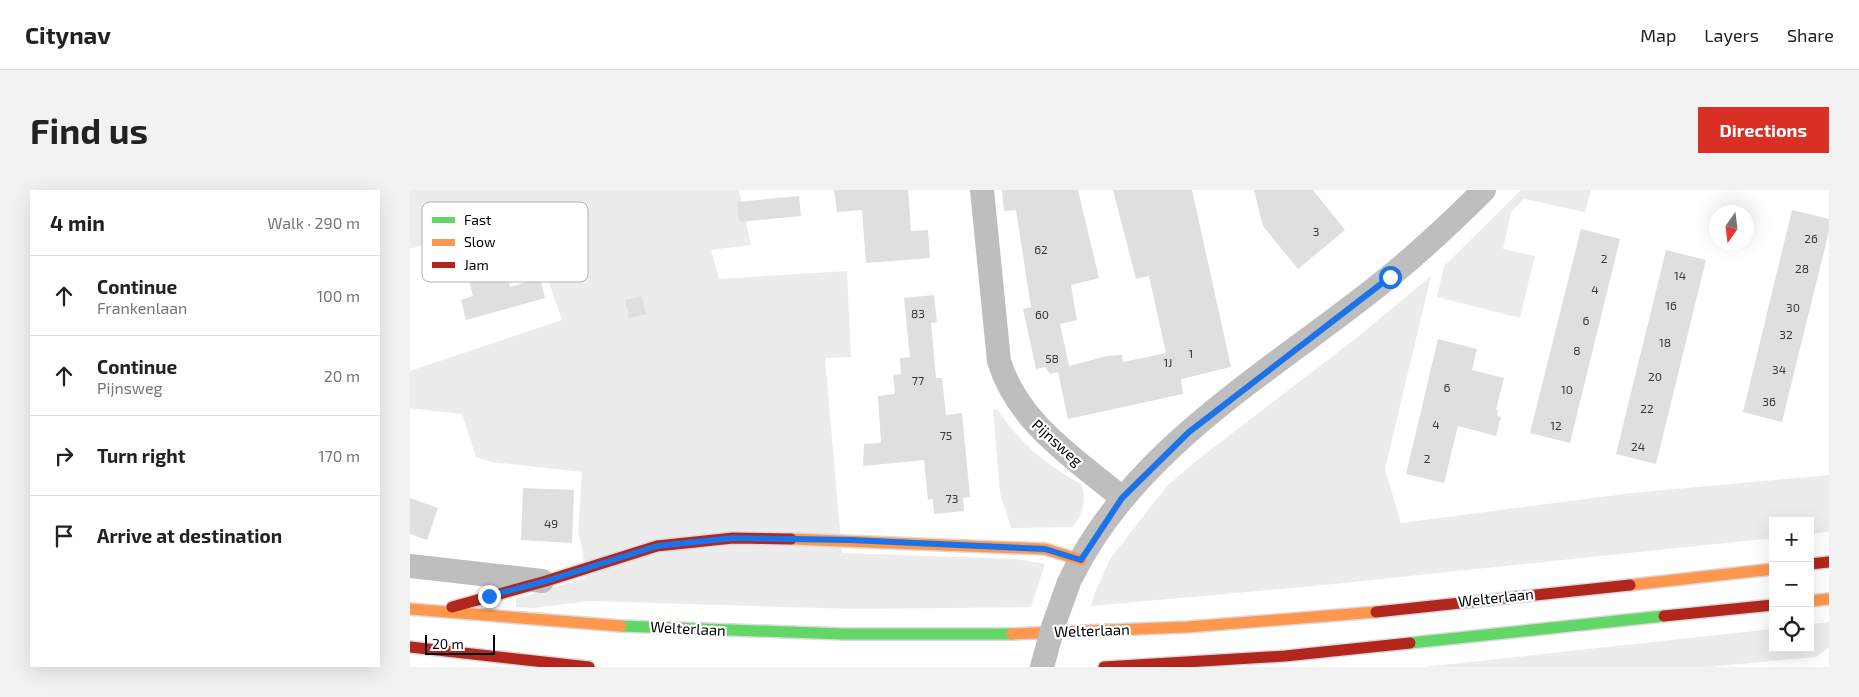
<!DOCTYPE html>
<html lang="en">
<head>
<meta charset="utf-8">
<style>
	:root { --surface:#fff; --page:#f2f2f2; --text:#222; --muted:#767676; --line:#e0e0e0; --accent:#d93025 }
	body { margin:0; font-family:"Exo 2",sans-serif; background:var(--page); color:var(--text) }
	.controls { position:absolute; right:15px; bottom:15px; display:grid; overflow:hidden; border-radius:0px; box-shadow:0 5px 20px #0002 }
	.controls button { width:45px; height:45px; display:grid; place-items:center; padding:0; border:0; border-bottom:1px solid var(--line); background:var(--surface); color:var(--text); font:25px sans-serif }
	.compass { position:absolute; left:1299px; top:15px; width:45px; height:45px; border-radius:50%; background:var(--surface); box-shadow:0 5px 20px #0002; rotate:194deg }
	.scale { position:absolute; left:15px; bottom:12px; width:70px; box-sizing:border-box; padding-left:5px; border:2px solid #000; border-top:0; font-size:14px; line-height:18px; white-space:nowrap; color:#000; -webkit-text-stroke:4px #fff; paint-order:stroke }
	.stop { position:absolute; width:15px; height:15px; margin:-11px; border:4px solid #1a73e8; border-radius:50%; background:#fff }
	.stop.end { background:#1a73e8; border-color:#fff; box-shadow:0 1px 5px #0008 }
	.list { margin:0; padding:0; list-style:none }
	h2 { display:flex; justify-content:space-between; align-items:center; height:65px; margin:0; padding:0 20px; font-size:21px }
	h2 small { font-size:16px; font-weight:400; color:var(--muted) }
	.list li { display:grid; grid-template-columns:32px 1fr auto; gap:15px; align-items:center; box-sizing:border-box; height:80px; padding:0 20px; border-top:1px solid var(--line) }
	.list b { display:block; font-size:19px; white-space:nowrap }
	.list p { margin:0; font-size:16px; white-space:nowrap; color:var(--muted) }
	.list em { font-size:16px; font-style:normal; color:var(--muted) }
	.icon { flex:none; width:28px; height:28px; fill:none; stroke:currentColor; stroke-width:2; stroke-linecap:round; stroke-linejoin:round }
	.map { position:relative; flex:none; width:1419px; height:477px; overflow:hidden; border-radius:0px }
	header { display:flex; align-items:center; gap:30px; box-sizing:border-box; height:70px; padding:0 25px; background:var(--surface); border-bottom:1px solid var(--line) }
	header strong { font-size:24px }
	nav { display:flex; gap:28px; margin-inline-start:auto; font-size:18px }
	.intro { display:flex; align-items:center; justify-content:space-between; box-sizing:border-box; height:120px; padding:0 30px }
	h1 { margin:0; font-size:35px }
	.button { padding:12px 22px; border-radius:0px; background:var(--accent); color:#fff; font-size:18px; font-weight:700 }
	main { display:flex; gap:30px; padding:0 30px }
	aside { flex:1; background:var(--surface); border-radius:0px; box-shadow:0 5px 20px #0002 }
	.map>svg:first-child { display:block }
</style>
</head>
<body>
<header>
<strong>Citynav</strong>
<nav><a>Map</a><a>Layers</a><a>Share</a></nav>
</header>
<div class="intro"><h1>Find us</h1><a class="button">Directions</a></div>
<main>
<aside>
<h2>4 min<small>Walk · 290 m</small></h2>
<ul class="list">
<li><svg class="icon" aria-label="ahead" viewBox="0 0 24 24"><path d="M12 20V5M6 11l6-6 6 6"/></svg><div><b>Continue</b><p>Frankenlaan</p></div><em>100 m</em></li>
<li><svg class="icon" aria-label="ahead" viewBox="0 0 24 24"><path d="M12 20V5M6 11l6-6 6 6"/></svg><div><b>Continue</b><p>Pijnsweg</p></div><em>20 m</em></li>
<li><svg class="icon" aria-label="right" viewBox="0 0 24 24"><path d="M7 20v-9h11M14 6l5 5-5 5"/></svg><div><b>Turn right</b></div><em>170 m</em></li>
<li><svg class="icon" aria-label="arrive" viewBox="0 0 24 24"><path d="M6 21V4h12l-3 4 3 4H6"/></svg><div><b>Arrive at destination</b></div></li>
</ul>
</aside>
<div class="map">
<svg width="1419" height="477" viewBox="0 0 1419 477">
	<rect width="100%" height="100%" fill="#fff"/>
	<!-- green -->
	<g fill="#ececec">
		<path d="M0,0h329l12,55 -40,5 8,29 128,-8 4,86 -26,1 17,195 174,6 29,5 -14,43 -176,2 -267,-8 -54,7 -18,-1v-8l69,-21 -3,-33 -4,-12 4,-61 -91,-10 -15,-5 -14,-43 -52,-6v-37l152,-51 -38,-109 -114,38z"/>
		<path d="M1111,0h70l-6,22 -61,-13 -13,13 -8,37 32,7 -15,62 -83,-21 7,-31z"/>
		<path d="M1021,86l-46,193 16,54 231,-30 197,-18v57l-19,2v-13h-37v17l-449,47 -233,21 3,-11 16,-36 57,-73 29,-25 159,-122z"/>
		<path d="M587,219c22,33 50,57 84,75 6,16 2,31 -9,43l-61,1 -11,-35 -7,-83z"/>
		<path d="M1419,432v25l-13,10 -107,10h-285l349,-38v19h37v-24z"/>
	</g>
	<!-- building -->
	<g fill="#dfdfdf">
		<path d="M424,0h74l3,41 17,-1 2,28 -64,5 -4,-53 -25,2z"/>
		<path d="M592,0h76l21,88 -28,7 6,35 -17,4 9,42 38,-10 15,-1 1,7 43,-9 -17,-77 -13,3 -23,-89h79l39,177 -50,12 2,15 -115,25 -10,-47 -8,2 -5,-7 -9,2 -13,-60 8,-2 -15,-97 -12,1z"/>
		<path d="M844,0h59l32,40 -47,39 -35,-43z"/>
		<path d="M389,6l2,20 -62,6 -2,-20z"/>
		<path d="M1382,20l37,9v12l-47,191 -39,-10z"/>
		<path d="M1171,39l39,10 -50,204 -40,-10z"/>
		<path d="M84,40l16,57 30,-9 5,20 -79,22 -5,-20 12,-4 -15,-56z"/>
		<path d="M1256,60l40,10 -50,204 -40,-10z"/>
		<path d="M524,105l3,27 -6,1 5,55h6l4,37 16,-2 8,84 -7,1 1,13 -30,3 -1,-15 -5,1 -4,-40 -61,6 1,-22 17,-1 -3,-47 17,-2 -2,-19 8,-1 -1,-16 10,-1 -6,-59z"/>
		<path d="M232,106l4,18 -17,4 -4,-18z"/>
		<path d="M1028,149l39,10 -5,21 32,8 -8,32h2l-1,6 4,1 -5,19 -38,-10 -14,57 -38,-9z"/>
		<path d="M113,298l51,2 -2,53 -51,-3z"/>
		<path d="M0,308l28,10 -11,32 -17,-6z"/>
	</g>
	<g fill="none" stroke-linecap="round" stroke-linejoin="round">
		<defs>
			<g id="fast">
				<path d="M211,436l222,8h169"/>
				<path d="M1000,453l254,-27"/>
			</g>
			<g id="slow">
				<path d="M381,349l254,10 36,11"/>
				<path d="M1220,395l143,-16"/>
				<path d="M1400,411l19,-2"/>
				<path d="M0,419l211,17"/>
				<path d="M602,444l175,-7 189,-15"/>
			</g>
			<g id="jam">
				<path d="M1400,374l19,-2"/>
				<path d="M42,417l94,-26 111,-35 76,-8 58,1"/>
				<path d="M966,422l254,-27"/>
				<path d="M1254,426l109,-11"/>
				<path d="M0,457l179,20"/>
				<path d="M694,477l181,-11 125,-13"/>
			</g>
		</defs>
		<!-- fast casing -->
		<use href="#fast" stroke="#dbdbdb" stroke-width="14"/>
		<!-- slow casing -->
		<use href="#slow" stroke="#dbdbdb" stroke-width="14"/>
		<!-- jam casing -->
		<use href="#jam" stroke="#dbdbdb" stroke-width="14"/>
		<!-- street -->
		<g stroke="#bebebe" stroke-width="24">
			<path d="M572,0l17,171c19,62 75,97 123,137"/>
			<path d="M0,376l132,15"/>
			<path d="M662,386c65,-132 207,-209 317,-299 33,-27 65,-57 95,-87"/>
		</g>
		<!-- fast -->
		<use href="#fast" stroke="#63d668" stroke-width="11"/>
		<!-- slow -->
		<use href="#slow" stroke="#ff974d" stroke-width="11"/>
		<!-- jam -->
		<use href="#jam" stroke="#b3261e" stroke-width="11"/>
		<!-- street-bridge -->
		<path stroke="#bebebe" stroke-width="24" d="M632,477l11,-40 16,-45"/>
	</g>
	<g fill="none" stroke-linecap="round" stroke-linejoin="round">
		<!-- route -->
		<path stroke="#1a73e8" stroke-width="6" d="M79,406l57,-15 111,-35 76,-8 117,2 195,9 36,11 41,-62 67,-66 201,-155"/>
	</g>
	<g text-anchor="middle" stroke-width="4.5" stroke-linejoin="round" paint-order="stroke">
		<!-- number labels -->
		<g font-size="12" fill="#383838">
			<text x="906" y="46">3</text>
			<text x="1401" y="53">26</text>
			<text x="631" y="64">62</text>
			<text x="1194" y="73">2</text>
			<text x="1392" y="83">28</text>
			<text x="1270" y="90">14</text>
			<text x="1185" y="104">4</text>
			<text x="1261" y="120">16</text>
			<text x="1383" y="122">30</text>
			<text x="508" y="128">83</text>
			<text x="632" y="129">60</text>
			<text x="1176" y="135">6</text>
			<text x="1376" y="149">32</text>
			<text x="1255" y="157">18</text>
			<text x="1167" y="165">8</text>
			<text x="781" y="168">1</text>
			<text x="642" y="173">58</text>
			<text x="758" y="177">1J</text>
			<text x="1369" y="184">34</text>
			<text x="1245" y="191">20</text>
			<text x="508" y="195">77</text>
			<text x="1037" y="202">6</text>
			<text x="1157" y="204">10</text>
			<text x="1359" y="216">36</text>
			<text x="1237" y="223">22</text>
			<text x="1026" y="239">4</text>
			<text x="1146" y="240">12</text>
			<text x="536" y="250">75</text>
			<text x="1228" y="261">24</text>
			<text x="1017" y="273">2</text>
			<text x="542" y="313">73</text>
			<text x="141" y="338">49</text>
		</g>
		<!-- street labels -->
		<g font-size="15" fill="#000" stroke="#fff">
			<text transform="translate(647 253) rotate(42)" y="5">Pijnsweg</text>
			<text transform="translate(1086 408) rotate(-6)" y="5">Welterlaan</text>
			<text transform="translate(278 439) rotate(3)" y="5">Welterlaan</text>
			<text transform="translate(682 441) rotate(-2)" y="5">Welterlaan</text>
		</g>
	</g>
	<!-- legend -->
	<rect x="12" y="12" width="166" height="80" rx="8" fill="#fff" stroke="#b2b2b2" stroke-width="1"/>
	<rect x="22" y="27" width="23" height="6" fill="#63d668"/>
	<rect x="22" y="49" width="23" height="7" fill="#ff974d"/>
	<rect x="22" y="72" width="23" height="6" fill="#b3261e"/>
	<g font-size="14" fill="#000">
		<text x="54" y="35">Fast</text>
		<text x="54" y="57">Slow</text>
		<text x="54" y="80">Jam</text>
	</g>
</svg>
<div class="controls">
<button>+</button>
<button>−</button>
<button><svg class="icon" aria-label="locate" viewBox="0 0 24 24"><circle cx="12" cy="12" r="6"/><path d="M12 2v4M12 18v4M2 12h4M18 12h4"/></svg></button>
</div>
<svg class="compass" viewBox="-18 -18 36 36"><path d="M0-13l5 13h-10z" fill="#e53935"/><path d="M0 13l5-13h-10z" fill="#767676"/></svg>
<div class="scale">20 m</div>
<div class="stop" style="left:980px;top:87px"></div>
<div class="stop end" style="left:79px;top:406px"></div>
</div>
</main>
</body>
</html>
